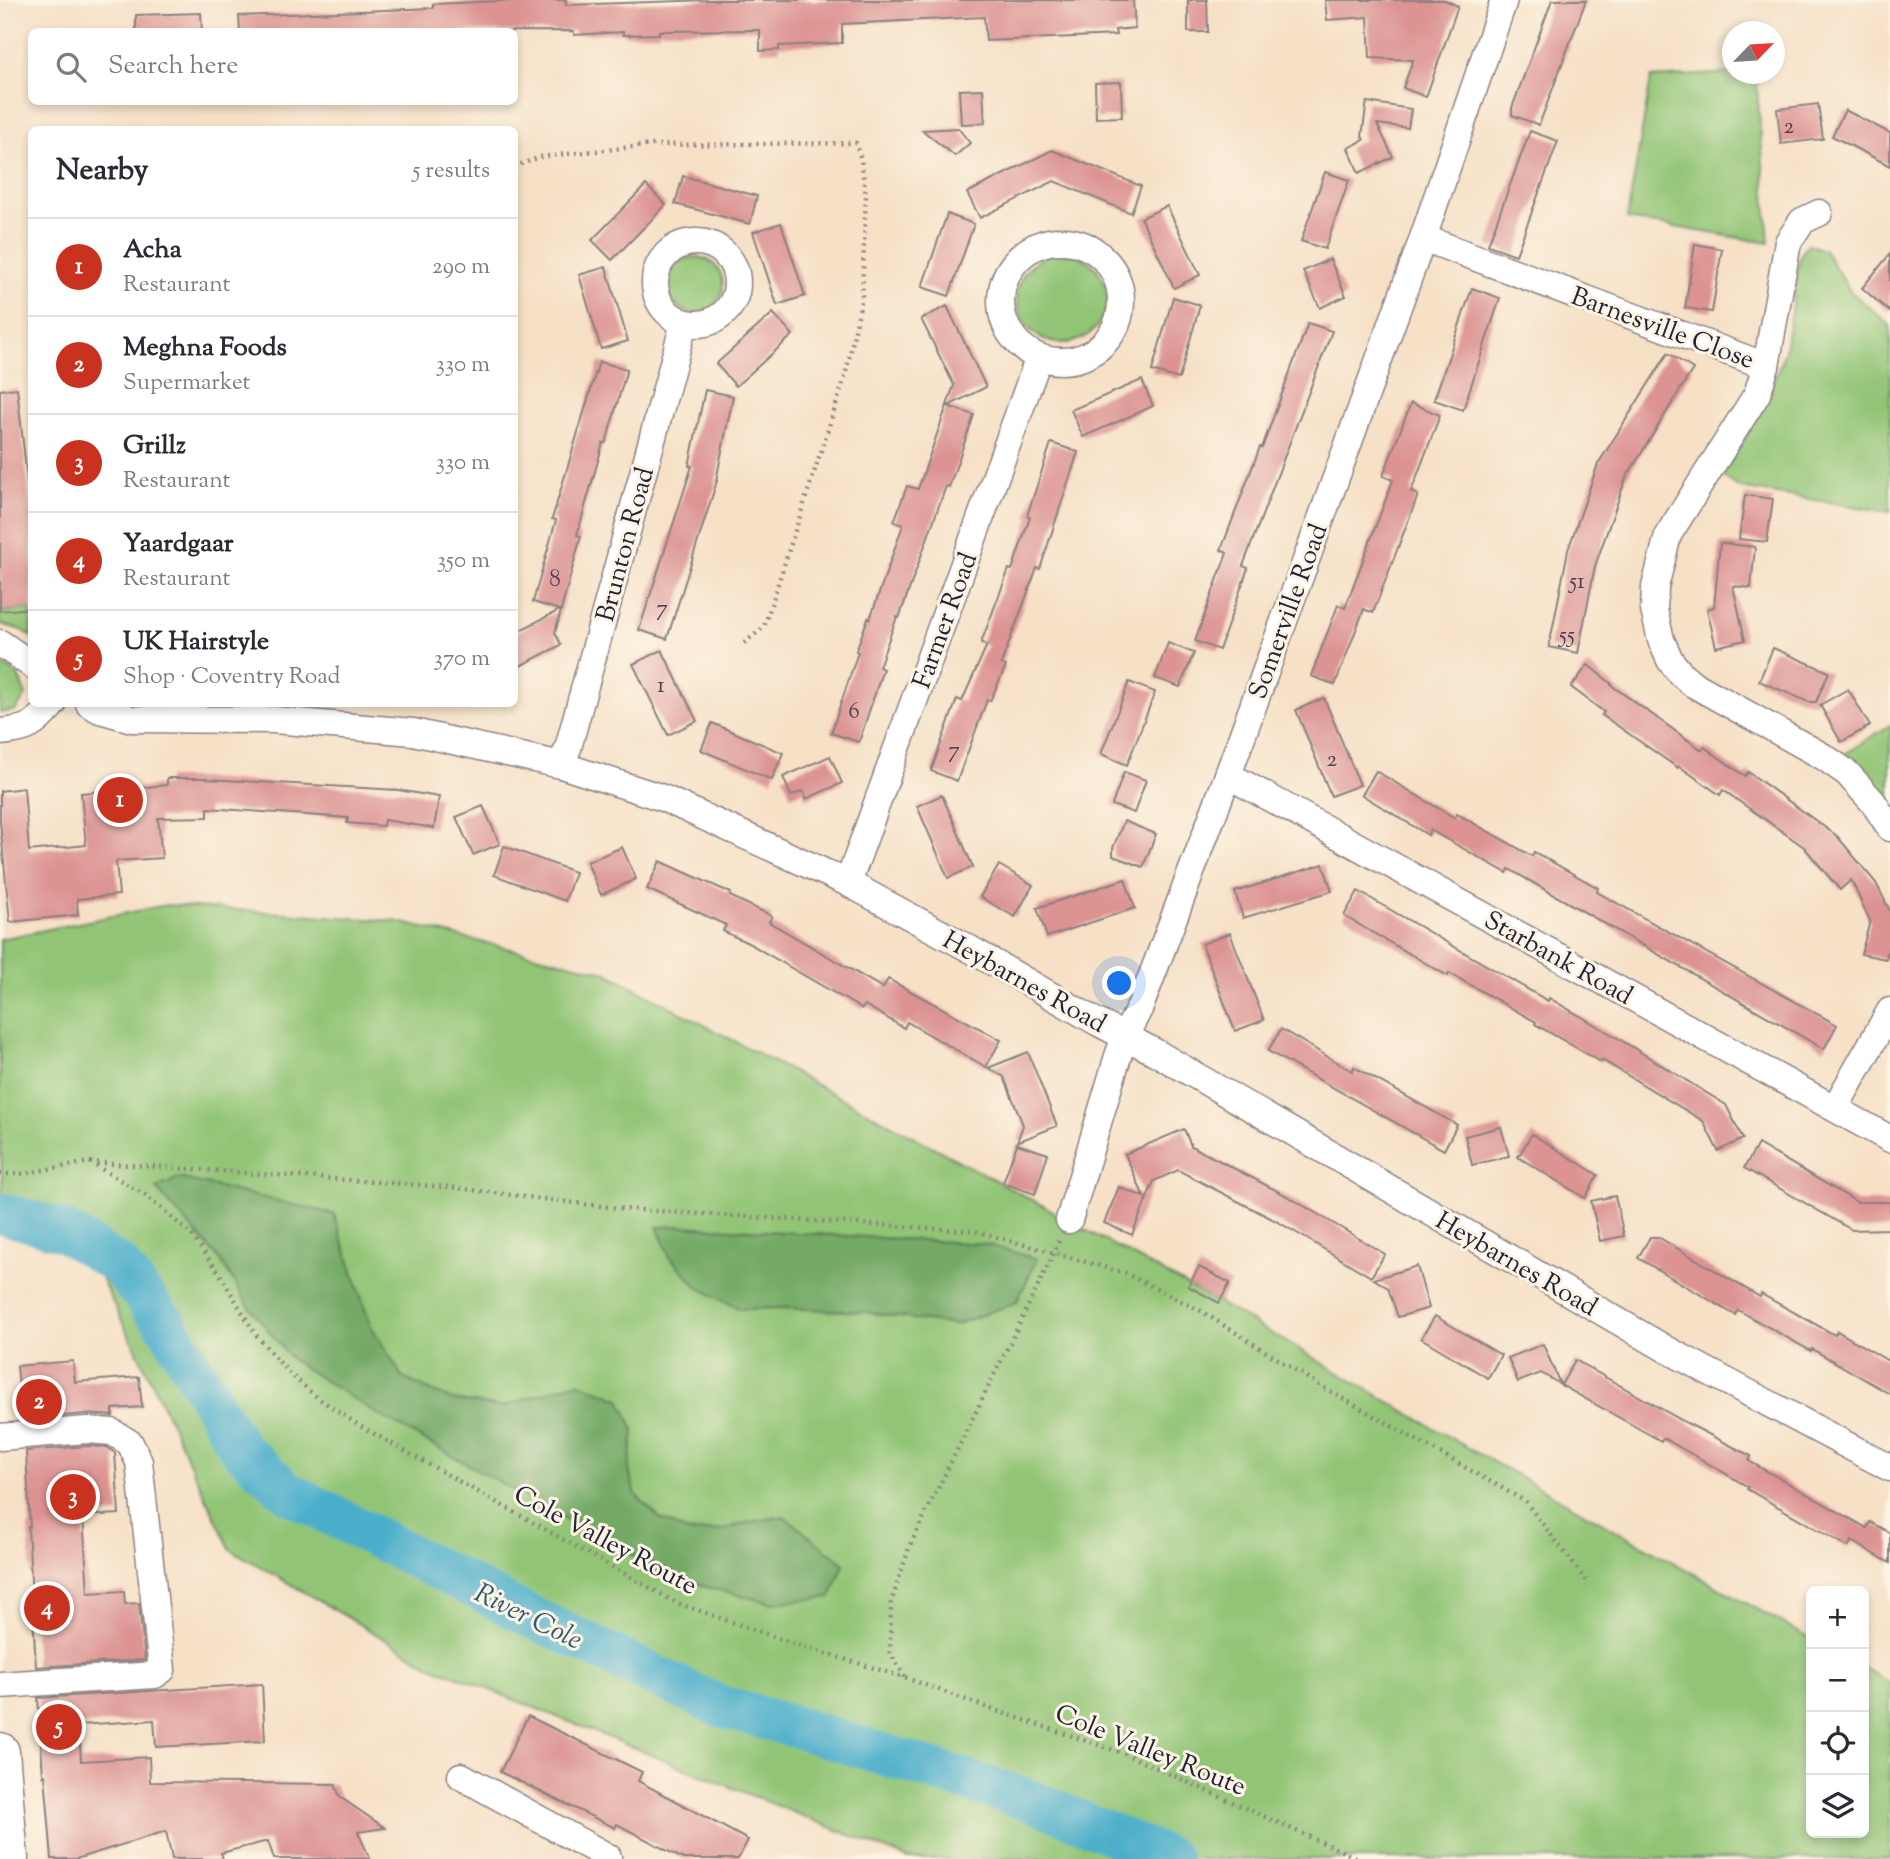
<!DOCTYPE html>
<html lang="en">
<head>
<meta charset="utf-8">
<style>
	:root { --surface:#fff; --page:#f7f7f7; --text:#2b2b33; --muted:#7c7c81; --line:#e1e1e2; --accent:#c8321e }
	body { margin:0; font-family:"Sorts Mill Goudy",serif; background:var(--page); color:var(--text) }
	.controls { position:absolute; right:21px; bottom:21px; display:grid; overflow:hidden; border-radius:10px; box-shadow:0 4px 10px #0003 }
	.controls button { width:63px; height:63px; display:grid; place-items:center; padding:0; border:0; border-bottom:2px solid var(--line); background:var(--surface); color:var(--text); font:35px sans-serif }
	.compass { position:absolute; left:1722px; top:21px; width:63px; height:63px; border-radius:50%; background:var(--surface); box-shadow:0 4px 10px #0003; rotate:65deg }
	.you { position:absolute; left:1120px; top:984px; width:24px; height:24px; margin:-18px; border:5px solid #fff; border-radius:50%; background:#1a73e8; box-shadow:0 0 0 10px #1a73e833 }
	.badge { display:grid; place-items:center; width:46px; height:46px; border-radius:50%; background:var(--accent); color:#fff; font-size:23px; font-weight:700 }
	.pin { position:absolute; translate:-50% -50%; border:4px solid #fff; box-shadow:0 2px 7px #0006 }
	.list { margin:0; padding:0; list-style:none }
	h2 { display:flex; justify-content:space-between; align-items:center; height:91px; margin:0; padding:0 28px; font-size:30px }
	h2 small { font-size:23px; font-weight:400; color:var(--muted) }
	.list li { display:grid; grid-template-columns:46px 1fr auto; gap:21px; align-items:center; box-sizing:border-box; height:98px; padding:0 28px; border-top:2px solid var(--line) }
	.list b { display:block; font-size:26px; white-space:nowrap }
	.list p { margin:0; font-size:23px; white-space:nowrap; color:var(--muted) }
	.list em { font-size:23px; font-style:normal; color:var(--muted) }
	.icon { flex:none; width:38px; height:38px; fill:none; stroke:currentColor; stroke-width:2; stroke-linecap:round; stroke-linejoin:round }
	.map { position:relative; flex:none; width:1890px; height:1859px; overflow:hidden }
	.search { position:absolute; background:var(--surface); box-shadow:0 4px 10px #0003; left:28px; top:28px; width:490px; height:77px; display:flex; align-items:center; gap:18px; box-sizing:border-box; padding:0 24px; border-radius:10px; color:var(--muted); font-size:26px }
	.panel { position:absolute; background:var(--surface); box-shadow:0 4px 10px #0003; left:28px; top:126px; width:490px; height:581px; border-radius:10px }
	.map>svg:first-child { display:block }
</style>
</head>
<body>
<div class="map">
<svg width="1890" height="1859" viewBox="0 0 1890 1859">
	<rect width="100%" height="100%" fill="#fcf5e5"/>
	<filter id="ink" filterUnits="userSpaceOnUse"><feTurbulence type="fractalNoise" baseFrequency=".0143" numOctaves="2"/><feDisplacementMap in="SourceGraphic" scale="14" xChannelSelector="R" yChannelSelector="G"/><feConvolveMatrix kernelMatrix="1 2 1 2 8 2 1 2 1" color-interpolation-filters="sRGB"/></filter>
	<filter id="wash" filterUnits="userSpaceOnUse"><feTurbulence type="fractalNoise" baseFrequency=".00686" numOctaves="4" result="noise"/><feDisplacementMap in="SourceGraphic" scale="28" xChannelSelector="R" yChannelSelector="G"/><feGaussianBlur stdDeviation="1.57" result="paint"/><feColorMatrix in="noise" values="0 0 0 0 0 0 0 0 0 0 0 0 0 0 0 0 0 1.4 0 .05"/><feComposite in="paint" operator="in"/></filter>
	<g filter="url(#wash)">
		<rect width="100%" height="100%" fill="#f6e0c6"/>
		<!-- green -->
		<g fill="#91c474" stroke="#5a7358" stroke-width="2">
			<path d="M1732,73l24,1 13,169 -142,-24 24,-141z"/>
			<path d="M1808,244l16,6 27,42 39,33v187l-150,-24 -18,-12 43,-71 20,-54 15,-95z"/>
			<circle cx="1062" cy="298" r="45"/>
			<circle cx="695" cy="285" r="28"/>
			<path d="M31,608v29l-9,-7 -22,-6v-12z"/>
			<path d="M0,663l18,12 8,20 -10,15 -16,3z"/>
			<path d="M1890,725v87l-50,-55z"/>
			<path d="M166,905l229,16 210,51 448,239 11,15 18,2 137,75 244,142 348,194v194h53v-165l26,15v176h-981l-478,-193 -201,-117 -83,-177 -49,-100 -18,-15 -76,-23 -4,-107v-188z"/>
		</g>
		<!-- forest -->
		<g fill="#74aa66" stroke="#4b6650" stroke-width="2">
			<path d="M179,1178l155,36 36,110 33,54 49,22 50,7 75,-25 43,17 14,31 -5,41 7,24 23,23 30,15 34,-3 26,-8 35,-6 60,48 -13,33 -60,6 -65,-16 -85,-37 -242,-135 -87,-55 -43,-54 -29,-46 -64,-72z"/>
			<path d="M681,1226l304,18 52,15 -20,43 -62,23 -91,-13 -81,-4 -43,1 -41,-21 -29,-31 -13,-30z"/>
		</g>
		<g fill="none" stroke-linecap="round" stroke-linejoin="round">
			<!-- river -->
			<path stroke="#4caecb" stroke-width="42" d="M0,1213l62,17 57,35 50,64 70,119 50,45 246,126 184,87 80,22 236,74 136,57"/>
		</g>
		<g id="blocks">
			<!-- building -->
			<g fill="#dc9392">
				<path d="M521,0h45v5l144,-5h423l2,28 -20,2 1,5 -130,6 -2,-24 -142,7v19l-63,3v4l-19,1v-21l-101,1v3l-36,1v-3l-49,3v-4l-334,1 -1,-16 194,-8v-4z"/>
				<path d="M1188,0h19l1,32h-20z"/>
				<path d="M1325,0h120l13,6 -32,91 -23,-9 10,-28 -43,-2 -2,-41 -41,3z"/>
				<path d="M1552,0h34l-47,125 -27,-10v-7z"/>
				<path d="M201,13l1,19h-66v-17z"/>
				<path d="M1121,82l1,35 -26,1 -1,-35z"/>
				<path d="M983,89l2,34 -24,1 -2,-34z"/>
				<path d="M1367,101v1l44,7 -3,19 -31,-4 16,33 -34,16 -11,-25 16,-8 -2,-4z"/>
				<path d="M1818,104l5,35 -42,5 -4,-35z"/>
				<path d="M1845,110l45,23v33l-58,-30z"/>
				<path d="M958,128l12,15 -15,13 -33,-26z"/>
				<path d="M1530,131l28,10 -42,114 -28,-10z"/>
				<path d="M1052,150l89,36 -10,27 -77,-32 -74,37 -13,-25z"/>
				<path d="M1325,172l24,8 -24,69 -24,-8z"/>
				<path d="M683,176l74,20 -7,28 -75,-20z"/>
				<path d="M646,185l20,20 -54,55 -20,-20z"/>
				<path d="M1167,206l33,69 -26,13 -33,-70z"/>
				<path d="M947,214l27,10 -25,72 -27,-9z"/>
				<path d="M781,223l24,73 -28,9 -24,-73z"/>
				<path d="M1695,244l27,5 -10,63 -27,-4z"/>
				<path d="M1890,254v58l-28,-24z"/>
				<path d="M1330,259l16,37 -26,12 -17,-37z"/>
				<path d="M606,267l22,74 -27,8 -22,-74z"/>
				<path d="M1472,288l28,10 -37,112 -29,-10z"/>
				<path d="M1173,297l27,8 -21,74 -27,-8z"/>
				<path d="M947,306l39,81 -38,19 26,9 -25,72 -3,-1 -47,132 -2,-1 -10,27 -8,23 4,2 -24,73 -28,-9 27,-81 -2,-1 12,-33 2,1 33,-94 -9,-3 13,-36 11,3 36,-104 -33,-66z"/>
				<path d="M773,313l20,22 -57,51 -20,-22z"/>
				<path d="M1308,323l24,8 -89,235 5,2 -29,82 -24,-9 32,-88 -6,-3 39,-103 2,1z"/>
				<path d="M1668,353l25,16 -67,109 -31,88 -17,87 -29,-6 19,-97 30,-86z"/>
				<path d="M599,362l28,7 -21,74h-3l-26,92 4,1 -26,97 6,12 -47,24v-36l46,-23 -27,-8 23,-82 -4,-1z"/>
				<path d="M1142,380l11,26 -70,31 -12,-27z"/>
				<path d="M17,388l15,135v85l-32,3v-221z"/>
				<path d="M705,390l28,6 -17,85h1l-50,158 -28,-9 53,-164h-3z"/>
				<path d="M1411,403l29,12 -29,77 7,3 -45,118 -9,-4 -29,76 -24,-9 27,-71 7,3 48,-128 -10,-4z"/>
				<path d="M1051,443l27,9 -38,117 -3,-1 -36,96 5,2 -16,35 -3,-1 -30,81 -26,-10 26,-72 5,2 25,-56 -6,-2 28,-74 3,1 18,-53 -3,-1z"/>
				<path d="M1745,495l28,4 -6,43 -28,-3z"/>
				<path d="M1720,543l35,4 -4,41 -18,-2 12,54 -29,7 -9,-38 7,-2z"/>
				<path d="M1168,643l26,10 -14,34 -25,-9z"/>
				<path d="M1773,648l56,24 -13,30h-7l-50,-21z"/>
				<path d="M662,650l35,71 -29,14 -35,-71z"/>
				<path d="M1588,665l24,19 -1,1 91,65 2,-3 41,29 3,-4 89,64 39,47 14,28v31l-4,17 -25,-5 9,-33 -19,-41 -11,10 -36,-43 -81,-57 -3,5 -41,-29 -1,2 -76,-53 2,-3 -33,-25z"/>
				<path d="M1129,682l26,10 -28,73 -26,-11z"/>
				<path d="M1848,689l22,37 -29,16 -21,-37z"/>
				<path d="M1324,698l36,87 -29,11 -35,-86z"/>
				<path d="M712,723l71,30 -11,27 -71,-30z"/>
				<path d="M830,756l12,27 -36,16 -3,-8 -12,5 -8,-19z"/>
				<path d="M1376,771l79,47 2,-4 75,42 2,-4 64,36 -1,4 240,133 -13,24 -315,-180 -2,4 -77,-43 -2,5 -66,-40z"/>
				<path d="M1124,772l22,8 -12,33 -22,-8z"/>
				<path d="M167,778h40v1l191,11 41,7 -5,31 -50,-8 -1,6 -36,-3 1,-5 -140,-10v9l-50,1 4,40 -46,3 3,34 -42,4 1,16 -68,7 -10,-100v-31l24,-3 5,63 57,-6 -5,-52 86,-8z"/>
				<path d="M942,795l31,72 -25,11 -31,-72z"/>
				<path d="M483,806l17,38 -27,11 -17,-38z"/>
				<path d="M1124,821l32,13 -13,33 -30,-11v-8z"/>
				<path d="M504,846l71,26 -10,29 -71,-26z"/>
				<path d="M622,847l14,32 -35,16 -14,-33z"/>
				<path d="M660,861l71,32 -1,3 42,20 -3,6 114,66 5,-9 113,61 -15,27 -79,-45 -3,6 -39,-23 -3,4 -112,-65 -27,-13 3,-6 -79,-36z"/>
				<path d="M1323,864l9,27 -89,27 -8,-26z"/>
				<path d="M999,865l34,20 -18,32 -35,-20z"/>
				<path d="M1125,879l10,29 -88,29 -10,-29z"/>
				<path d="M1358,891l190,110 1,-3 67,39 110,68 17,34 -25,12 -15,-30 -101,-61 -1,2 -66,-38 1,-2 -87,-49 -1,3 -104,-60z"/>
				<path d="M1230,933l34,87 -29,11 -33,-87z"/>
				<path d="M1281,1029l71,42 2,-4 103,58 -13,25 -176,-99z"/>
				<path d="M1028,1052l29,74 -40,16 6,-17 -19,-48 -16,-9z"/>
				<path d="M1501,1127l8,29 -37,9 -7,-29z"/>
				<path d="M1184,1129l7,17 98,51 96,57 -14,23 -91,-54 -102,-53 -24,11 -22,54 -28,-12 15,-36 25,10 -19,-43z"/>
				<path d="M1532,1134l66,41 -13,23 -67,-41z"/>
				<path d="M1017,1144l31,10 -13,40 -32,-11z"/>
				<path d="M1758,1144l99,58h33v27l-38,1 -108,-62z"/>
				<path d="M1615,1196l9,40 -24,5 -9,-40z"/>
				<path d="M1650,1237h8l102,60 1,-3 74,41 2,-4 53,31v32l-78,-45 -1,2 -73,-41 -3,5 -97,-57z"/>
				<path d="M1417,1266l12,42 -31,9 -10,-29 -14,-9z"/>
				<path d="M1199,1267l31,16 -11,20 -31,-17z"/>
				<path d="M1435,1316l66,39 -13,23 -67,-40z"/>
				<path d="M1543,1344l17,40 -19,-11 -23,9 -10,-24z"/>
				<path d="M1575,1360l108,61 68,35 -2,5 118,67 3,-6 20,11v30l-38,-22 -4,6 -101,-58 1,-2 -44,-26 -41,-23 -2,3 -100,-56z"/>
				<path d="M73,1361l2,21 64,-5 3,30 -29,2v7l-27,-2 -62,5 -2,-2 -5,-51z"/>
				<path d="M87,1446l20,1 8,6 4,61 -36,2 5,77 36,-2 1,13 14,-1 6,57 -109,7 -8,-140h2l-4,-76z"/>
				<path d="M262,1684l3,57 -109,6 -2,-27 -75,5 2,36 68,-4 1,25 185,2 5,13 45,31 -27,4 12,27h-96l-6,-18 -47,12 2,6h-51l-6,-28 -90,28h-24l-7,-84 -2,1 -5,-78z"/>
				<path d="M528,1716l114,56 -4,9 110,59 -10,19h-55l-66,-35 -2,4 -115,-56z"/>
			</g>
		</g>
	</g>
	<g filter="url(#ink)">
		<use href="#blocks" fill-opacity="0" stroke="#8c8180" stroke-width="2"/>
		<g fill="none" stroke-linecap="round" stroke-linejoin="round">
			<defs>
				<g id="minor">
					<path d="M1423,238l343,128 -9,28 -89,141 -13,52 -1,23 7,30 9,20 11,14 12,10 131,73 23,16 26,29 17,26"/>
					<circle cx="1061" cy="301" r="60"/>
					<circle cx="696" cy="283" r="41"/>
					<path d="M1766,366l22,-124 14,-21 17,-8"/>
					<path d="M0,643l32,22"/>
					<path d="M89,704l11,6 32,9 142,1 139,12 148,33 102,33 185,85 122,66 127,73 58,30 511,297 224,119"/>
					<path d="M0,732c29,-2 35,-7 53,-28"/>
					<path d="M561,765l7,-17 116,-425"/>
					<path d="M1228,775l662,364"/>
					<path d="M848,883l191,-526"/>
					<path d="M1835,1108l55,-97"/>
					<path d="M1069,1220l49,-164 7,-20 15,-29 88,-232 195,-537 81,-238"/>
					<path d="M0,1437l87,-7 25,2 18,11 9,19 23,208 -7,5 -155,10"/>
					<path d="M461,1776l147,81"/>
				</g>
				<path id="highway" d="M0,1752l9,107"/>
			</defs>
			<!-- minor casing -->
			<use href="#minor" stroke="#8c8180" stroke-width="29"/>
			<!-- highway casing -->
			<use href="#highway" stroke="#8c8180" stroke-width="41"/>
			<!-- path -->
			<g stroke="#8c8180" stroke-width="4.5" stroke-dasharray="2 5" stroke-linecap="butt">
				<path d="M514,167l26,-10 111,-12 205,-2 5,17 5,35 -4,102 -17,80 -81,250 -21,17"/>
				<path d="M90,1162l55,33 45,38 29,40 37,62 33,38 29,25 42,28 317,177 112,39 117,36 91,33 126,42 236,106"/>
				<path d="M0,1174h21l68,-12 359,25 175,22 352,22 150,42 76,38 118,74 206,116 64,83"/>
				<path d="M905,1677l-15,-24 1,-50 19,-58 135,-273 14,-31"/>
			</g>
			<!-- minor -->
			<use href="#minor" stroke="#fff" stroke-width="26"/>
			<!-- highway -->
			<use href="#highway" stroke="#fff" stroke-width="38"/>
		</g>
	</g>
	<g text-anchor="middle" stroke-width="6" stroke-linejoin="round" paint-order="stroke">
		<!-- number labels -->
		<g font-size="23" fill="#503e51">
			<text x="1789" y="133">2</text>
			<text x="555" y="586">8</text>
			<text x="1577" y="588">51</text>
			<text x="662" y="615">7</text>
			<text x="1567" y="642">55</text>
			<text x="661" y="692">1</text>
			<text x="854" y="718">6</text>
			<text x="954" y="757">7</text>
			<text x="1332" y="766">2</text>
		</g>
		<!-- street labels -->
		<g font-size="26" fill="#22223b" stroke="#fcf5e5">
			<text transform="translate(1663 327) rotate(20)" y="9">Barnesville Close</text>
			<text transform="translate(624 544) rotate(-75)" y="9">Brunton Road</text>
			<text transform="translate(1287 611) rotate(-70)" y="9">Somerville Road</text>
			<text transform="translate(944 620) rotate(-70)" y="9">Farmer Road</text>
			<text transform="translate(1559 957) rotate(29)" y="9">Starbank Road</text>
			<text transform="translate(1025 981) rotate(29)" y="9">Heybarnes Road</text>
			<text transform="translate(1517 1263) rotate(30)" y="9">Heybarnes Road</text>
			<text transform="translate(606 1539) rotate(28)" y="9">Cole Valley Route</text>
			<text transform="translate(1151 1749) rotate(22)" y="9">Cole Valley Route</text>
		</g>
		<!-- water labels -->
		<g font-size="28" font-style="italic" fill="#335a75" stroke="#fcf5e5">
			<text transform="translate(529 1615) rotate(26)" y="10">River Cole</text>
		</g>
	</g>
</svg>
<div class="controls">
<button>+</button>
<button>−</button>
<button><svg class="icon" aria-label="locate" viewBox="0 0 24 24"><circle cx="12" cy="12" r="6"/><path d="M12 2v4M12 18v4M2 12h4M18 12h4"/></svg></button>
<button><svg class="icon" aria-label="layers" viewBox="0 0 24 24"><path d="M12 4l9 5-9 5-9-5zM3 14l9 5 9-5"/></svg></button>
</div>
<svg class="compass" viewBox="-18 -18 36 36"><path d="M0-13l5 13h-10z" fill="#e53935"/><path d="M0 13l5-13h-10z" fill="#7c7c81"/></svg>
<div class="you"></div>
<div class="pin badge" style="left:120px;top:800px">1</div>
<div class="pin badge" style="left:39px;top:1402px">2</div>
<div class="pin badge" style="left:73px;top:1497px">3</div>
<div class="pin badge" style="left:47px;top:1608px">4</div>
<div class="pin badge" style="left:59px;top:1727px">5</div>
<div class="search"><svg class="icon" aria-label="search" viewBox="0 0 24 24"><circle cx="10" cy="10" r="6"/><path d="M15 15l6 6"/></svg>Search here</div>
<section class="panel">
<h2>Nearby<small>5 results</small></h2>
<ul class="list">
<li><span class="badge">1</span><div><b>Acha</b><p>Restaurant</p></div><em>290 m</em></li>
<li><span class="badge">2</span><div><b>Meghna Foods</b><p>Supermarket</p></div><em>330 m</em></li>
<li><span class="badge">3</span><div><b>Grillz</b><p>Restaurant</p></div><em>330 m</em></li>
<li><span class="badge">4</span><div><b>Yaardgaar</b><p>Restaurant</p></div><em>350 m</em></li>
<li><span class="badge">5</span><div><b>UK Hairstyle</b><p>Shop · Coventry Road</p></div><em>370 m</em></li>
</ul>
</section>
</div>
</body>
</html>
